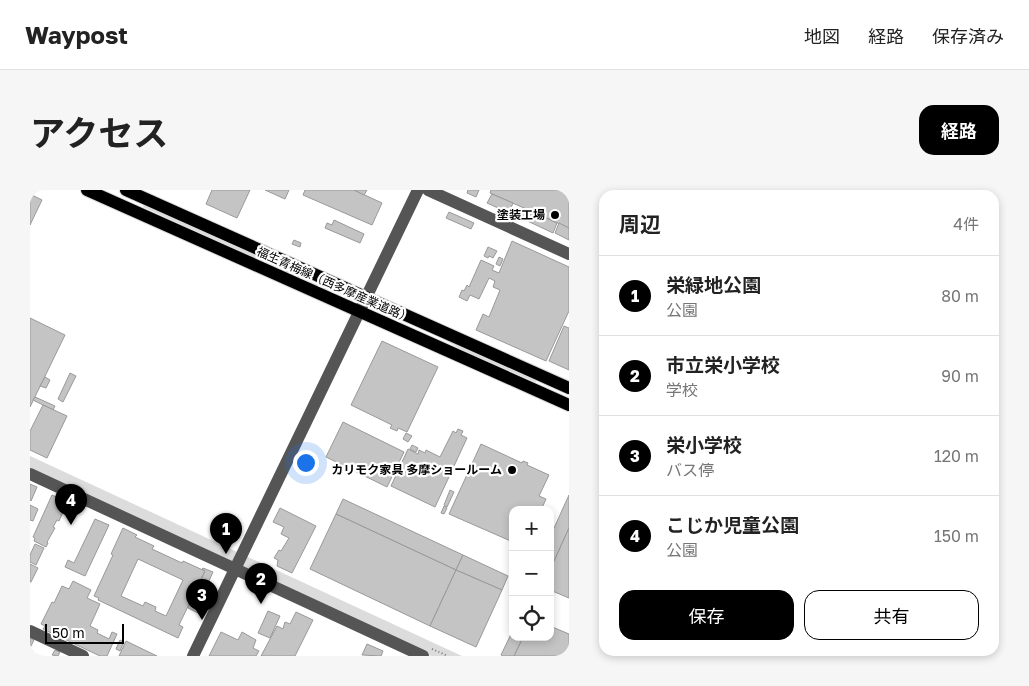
<!DOCTYPE html>
<html lang="ja">
<head>
<meta charset="utf-8">
<style>
	:root { --surface:#fff; --page:#f6f6f6; --text:#222; --muted:#767676; --line:#e0e0e0; --accent:#000 }
	body { margin:0; font-family:"Golos Text","Noto Sans JP",sans-serif; background:var(--page); color:var(--text) }
	.controls { position:absolute; right:15px; bottom:15px; display:grid; overflow:hidden; border-radius:10px; box-shadow:0 2px 8px #0003 }
	.controls button { width:45px; height:45px; display:grid; place-items:center; padding:0; border:0; border-bottom:1px solid var(--line); background:var(--surface); color:var(--text); font:25px sans-serif }
	.scale { position:absolute; left:15px; bottom:12px; width:79px; box-sizing:border-box; padding-left:5px; border:2px solid #000; border-top:0; font-size:14px; line-height:18px; white-space:nowrap; color:#000; -webkit-text-stroke:4px #fff; paint-order:stroke }
	.you { position:absolute; left:275px; top:272px; width:18px; height:18px; margin:-12px; border:4px solid #fff; border-radius:50%; background:#1a73e8; box-shadow:0 0 0 8px #1a73e833 }
	.badge { display:grid; place-items:center; width:32px; height:32px; border-radius:50%; background:var(--accent); color:#fff; font-size:16px; font-weight:700 }
	.pin { position:absolute; translate:-50% -41px; filter:drop-shadow(0 1px 2px #0008) }
	.pin::after { content:''; position:absolute; top:26px; width:18px; height:15px; background:inherit; clip-path:polygon(0 0,100% 0,50% 100%) }
	.list { margin:0; padding:0; list-style:none }
	h2 { display:flex; justify-content:space-between; align-items:center; height:65px; margin:0; padding:0 20px; font-size:21px }
	h2 small { font-size:16px; font-weight:400; color:var(--muted) }
	.list li { display:grid; grid-template-columns:32px 1fr auto; gap:15px; align-items:center; box-sizing:border-box; height:80px; padding:0 20px; border-top:1px solid var(--line) }
	.list b { display:block; font-size:19px; white-space:nowrap }
	.list p { margin:0; font-size:16px; white-space:nowrap; color:var(--muted) }
	.list em { font-size:16px; font-style:normal; color:var(--muted) }
	.actions { display:flex; gap:10px; padding:15px 20px }
	.actions a { flex:1; padding:11px 0; border:1px solid var(--accent); border-radius:15px; text-align:center; font-size:18px; color:var(--accent) }
	.actions .main { background:var(--accent); color:#fff }
	.icon { flex:none; width:28px; height:28px; fill:none; stroke:currentColor; stroke-width:2; stroke-linecap:round; stroke-linejoin:round }
	.map { position:relative; flex:none; width:539px; height:466px; overflow:hidden; border-radius:15px }
	header { display:flex; align-items:center; gap:30px; box-sizing:border-box; height:70px; padding:0 25px; background:var(--surface); border-bottom:1px solid var(--line) }
	header strong { font-size:24px }
	nav { display:flex; gap:28px; margin-inline-start:auto; font-size:18px }
	.intro { display:flex; align-items:center; justify-content:space-between; box-sizing:border-box; height:120px; padding:0 30px }
	h1 { margin:0; font-size:35px }
	.button { padding:12px 22px; border-radius:15px; background:var(--accent); color:#fff; font-size:18px; font-weight:700 }
	main { display:flex; gap:30px; padding:0 30px }
	aside { flex:1; background:var(--surface); border-radius:15px; box-shadow:0 2px 8px #0003 }
	.map>svg:first-child { display:block }
</style>
</head>
<body>
<header>
<strong>Waypost</strong>
<nav><a>地図</a><a>経路</a><a>保存済み</a></nav>
</header>
<div class="intro"><h1>アクセス</h1><a class="button">経路</a></div>
<main>
<div class="map">
<svg width="539" height="466" viewBox="0 0 539 466">
	<rect width="100%" height="100%" fill="#fff"/>
	<!-- green -->
	<g fill="#dcdcdc">
		<path d="M114,15l120,53 27,15 47,21 -1,1 -194,-88z"/>
		<path d="M410,147l96,42 1,2 -2,1 -71,-31z"/>
		<path d="M0,266l432,200h-31l-401,-187z"/>
	</g>
	<!-- building -->
	<g fill="#c4c4c4" stroke="#999" fill-rule="evenodd">
		<path d="M182,0h38l-13,28 -31,-14z"/>
		<path d="M235,0h24l-4,9z"/>
		<path d="M275,0h49l28,13 -10,22 -69,-30z"/>
		<path d="M324,0h13l-3,5z"/>
		<path d="M438,0h11l-3,7 -9,-4z"/>
		<path d="M461,0h78v38l-79,-35z"/>
		<path d="M0,4l12,6 -12,25z"/>
		<path d="M462,4l21,9 -4,10 -22,-10z"/>
		<path d="M494,18l33,15 -4,10 -34,-16z"/>
		<path d="M419,22l25,11 -3,6 -25,-11z"/>
		<path d="M304,30l30,14 -4,9 -35,-15 2,-5 5,2z"/>
		<path d="M529,33l10,5v12l-14,-7z"/>
		<path d="M264,50l7,3 -1,4 -8,-3z"/>
		<path d="M482,51l57,26v44l-23,50 -70,-31 7,-16 6,3 11,-27 -7,-3 2,-6 -6,-3 -10,21 -9,-4 -3,6 -8,-4 3,-7 2,1 3,-6 2,2 12,-27 13,6 -2,4 7,3z"/>
		<path d="M458,57l9,4 -4,7 -4,-2 -1,2 -4,-2z"/>
		<path d="M469,67l4,2 -3,7 -4,-2z"/>
		<path d="M0,128l35,17 -35,72z"/>
		<path d="M534,136l5,2v42l-20,-9z"/>
		<path d="M352,151l56,26 -31,65 -9,-4 -1,3 -7,-3 2,-3 -41,-20z"/>
		<path d="M40,183l6,3 -13,26 -5,-3z"/>
		<path d="M15,187l5,3 -4,8 -6,-2z"/>
		<path d="M5,207l20,9 -2,4 -20,-10z"/>
		<path d="M13,215l24,11 -20,42 -17,-8v-19z"/>
		<path d="M313,232l61,30 -17,35 -61,-30z"/>
		<path d="M428,239l5,2 -2,4 6,3 -32,69 -44,-21 17,-37 10,5 1,-4 6,3 1,-3 14,7 13,-26 3,2z"/>
		<path d="M376,243l6,3 -4,6 -5,-3z"/>
		<path d="M451,254l41,19 1,-2 5,2 -1,2 22,10 -10,21 7,3 -5,11h-28v32l-64,-28z"/>
		<path d="M382,255l6,3 -2,4 -6,-3z"/>
		<path d="M0,294l7,3 -6,14 -1,-1z"/>
		<path d="M420,300l4,2 -7,15 -3,-2z"/>
		<path d="M22,305l15,7 -1,3 -2,-1 -3,7 2,1 -4,9 -2,-1 -4,7 2,1 -8,14 1,1 -2,4 -12,-6 1,-3 -2,-1z"/>
		<path d="M539,305v33l-19,42v-33z"/>
		<path d="M313,309l120,56 -7,15 -120,-56z"/>
		<path d="M0,315l8,4 -5,12 -3,-1z"/>
		<path d="M414,316l3,2 -3,6 -3,-1z"/>
		<path d="M250,318l36,18 -24,47 -15,-7 1,-6 -4,-2 5,-8 2,1 8,-13 -8,-4 3,-7 -11,-5z"/>
		<path d="M306,324l120,56 -26,56 -120,-57z"/>
		<path d="M65,329l14,6 -24,51 -20,-9 3,-7 6,3z"/>
		<path d="M93,338l14,7 -2,2 19,9 -2,3 30,14 1,-2 22,10 -26,54 4,2 -5,11 -80,-38 1,-2 -5,-2 19,-41 -2,-1zM108,369l45,21 -17,36 -11,-5 1,-4 -11,-5 -2,4 -22,-10z"/>
		<path d="M539,338v70l-19,-8v-20z"/>
		<path d="M5,354l9,4 -8,17 -6,-3v-7z"/>
		<path d="M433,365l45,21 -6,14 -46,-20z"/>
		<path d="M0,374l8,4 -7,14h-1z"/>
		<path d="M173,378l10,4 -15,33 4,1 -4,7 -10,-5 17,-37 -3,-2z"/>
		<path d="M426,380l46,20 -26,57 -46,-21z"/>
		<path d="M43,391l18,9 -4,8 13,6 -10,22 8,4 -1,3 12,6 3,-7 5,2 -10,22h-7l-57,-27 2,-3 -4,-2 11,-22 2,1 8,-17 7,3z"/>
		<path d="M238,421l12,5 -10,22 -12,-5z"/>
		<path d="M266,422l17,8 -18,36h-34l16,-30 6,3 2,-7 5,2z"/>
		<path d="M520,436l19,8v22h-55l9,-19h27z"/>
		<path d="M483,440v7h10l-9,19h-11l-2,-1z"/>
		<path d="M191,442l17,8 4,-8 14,8 -3,8 6,3 -3,5h-47z"/>
		<path d="M0,448l4,2 -4,8 2,1 -2,4z"/>
		<path d="M90,450l4,2 -4,9 -4,-2z"/>
		<path d="M96,451l31,15h-38z"/>
		<path d="M337,454l16,7 -2,5 -19,-1z"/>
		<path d="M25,460l5,2 -2,4 -6,-1z"/>
	</g>
	<g fill="none" stroke-linecap="round" stroke-linejoin="round">
		<defs>
			<g id="major">
				<path d="M57,0l482,215"/>
				<path d="M96,0l443,198"/>
			</g>
		</defs>
		<!-- major casing -->
		<use href="#major" stroke="#dbdbdb" stroke-width="14"/>
		<!-- path -->
		<path stroke="#777" stroke-width="2" stroke-dasharray="1 2.5" stroke-linecap="butt" d="M402,459l16,7"/>
		<!-- minor -->
		<g stroke="#555" stroke-width="12">
			<path d="M398,0l141,64"/>
			<path d="M0,284l393,182"/>
			<path d="M0,441l53,25"/>
			<path d="M163,466l225,-466"/>
		</g>
		<!-- major -->
		<use href="#major" stroke="#000" stroke-width="12"/>
	</g>
	<!-- markers -->
	<g fill="#000" stroke="#fff" stroke-width="2">
		<circle cx="525" cy="25" r="5"/>
		<circle cx="482" cy="280" r="5"/>
	</g>
	<g text-anchor="middle" stroke-width="4.5" stroke-linejoin="round" paint-order="stroke">
		<!-- poi labels -->
		<g font-size="12" font-weight="bold" fill="#000" stroke="#fff" text-anchor="end">
			<text x="515" y="29">塗装工場</text>
			<text x="472" y="284">カリモク家具 多摩ショールーム</text>
		</g>
		<!-- street labels -->
		<g font-size="12" fill="#000" stroke="#fff">
			<text transform="translate(304 95) rotate(24)" y="4">福生青梅線（西多摩産業道路）</text>
		</g>
	</g>
</svg>
<div class="controls">
<button>+</button>
<button>−</button>
<button><svg class="icon" aria-label="locate" viewBox="0 0 24 24"><circle cx="12" cy="12" r="6"/><path d="M12 2v4M12 18v4M2 12h4M18 12h4"/></svg></button>
</div>
<div class="scale">50 m</div>
<div class="you"></div>
<div class="pin badge" style="left:196px;top:364px">1</div>
<div class="pin badge" style="left:231px;top:414px">2</div>
<div class="pin badge" style="left:172px;top:430px">3</div>
<div class="pin badge" style="left:41px;top:335px">4</div>
</div>
<aside>
<h2>周辺<small>4件</small></h2>
<ul class="list">
<li><span class="badge">1</span><div><b>栄緑地公園</b><p>公園</p></div><em>80 m</em></li>
<li><span class="badge">2</span><div><b>市立栄小学校</b><p>学校</p></div><em>90 m</em></li>
<li><span class="badge">3</span><div><b>栄小学校</b><p>バス停</p></div><em>120 m</em></li>
<li><span class="badge">4</span><div><b>こじか児童公園</b><p>公園</p></div><em>150 m</em></li>
</ul>
<div class="actions"><a class="main">保存</a><a>共有</a></div>
</aside>
</main>
</body>
</html>
